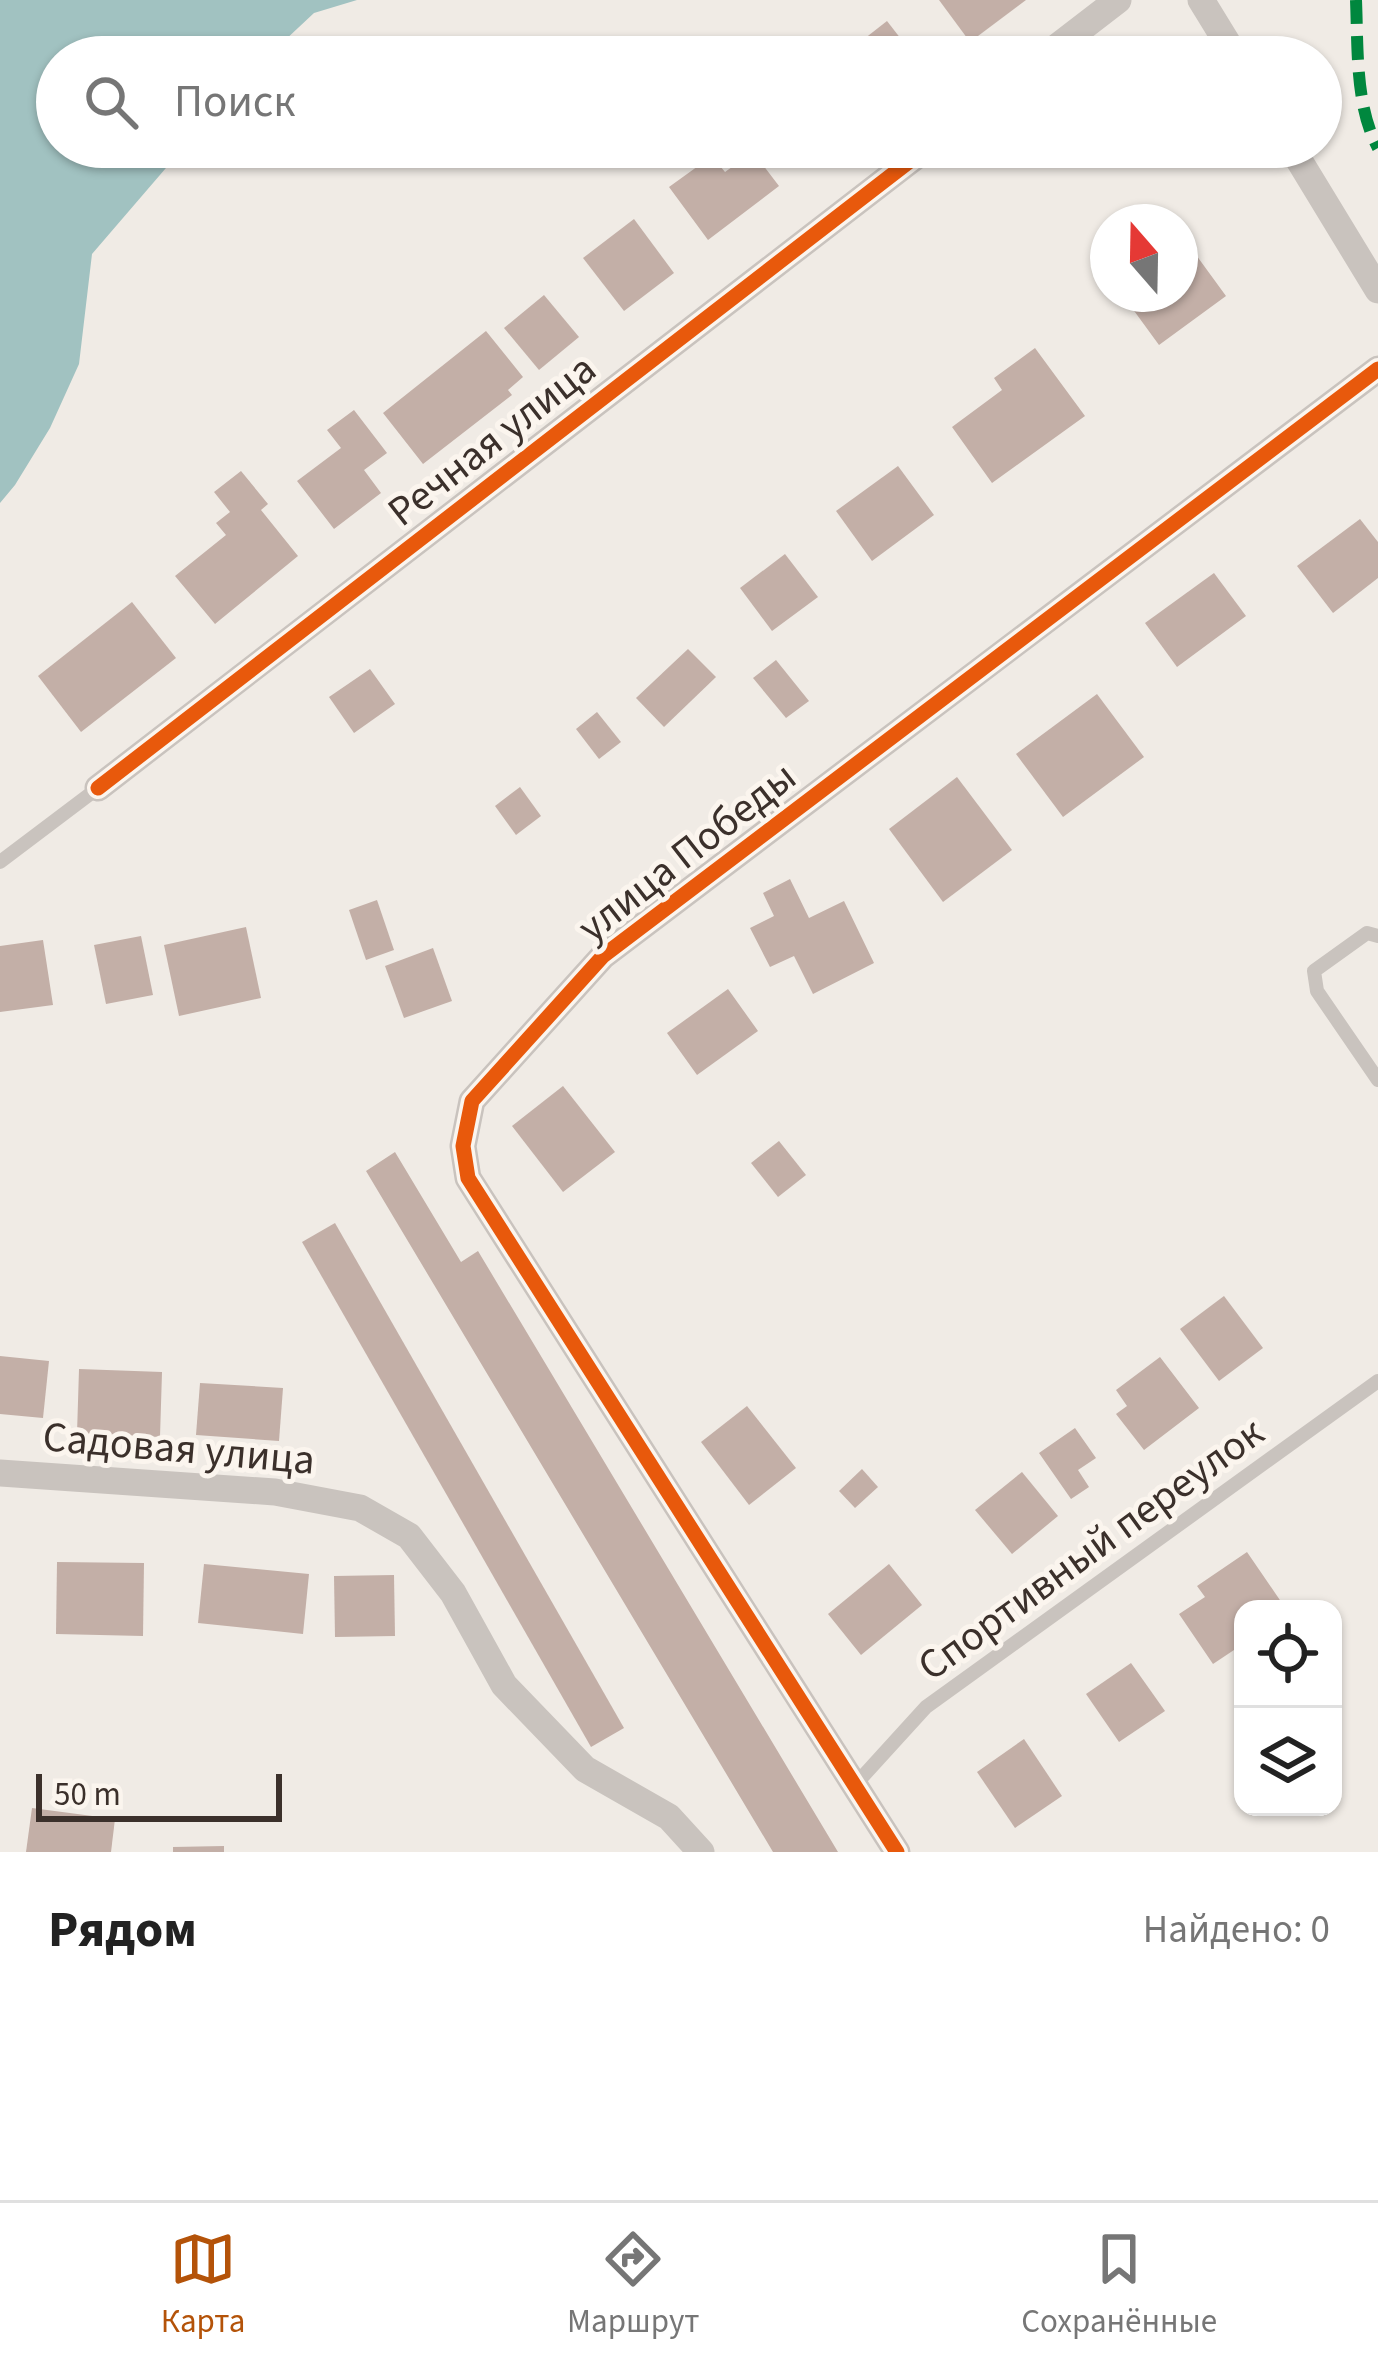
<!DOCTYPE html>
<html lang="ru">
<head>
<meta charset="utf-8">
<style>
	:root { --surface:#fff; --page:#f6f6f6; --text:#222; --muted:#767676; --line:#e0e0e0; --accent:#b45309 }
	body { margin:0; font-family:"Source Sans 3",sans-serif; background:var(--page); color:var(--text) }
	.controls { position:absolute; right:36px; bottom:36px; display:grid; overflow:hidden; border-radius:24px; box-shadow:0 3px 9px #0004 }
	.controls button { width:108px; height:108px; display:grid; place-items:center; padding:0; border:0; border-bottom:3px solid var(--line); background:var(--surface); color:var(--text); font:60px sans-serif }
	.compass { position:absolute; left:1090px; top:204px; width:108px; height:108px; border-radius:50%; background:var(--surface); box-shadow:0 3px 9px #0004; rotate:340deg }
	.scale { position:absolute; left:36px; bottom:30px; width:246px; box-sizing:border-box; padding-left:12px; border:6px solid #3b302b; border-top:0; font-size:33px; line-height:42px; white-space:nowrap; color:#3b302b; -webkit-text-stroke:9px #fbf5ee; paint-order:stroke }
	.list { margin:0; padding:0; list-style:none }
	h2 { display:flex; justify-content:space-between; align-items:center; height:156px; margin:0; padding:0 48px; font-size:51px }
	h2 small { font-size:39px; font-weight:400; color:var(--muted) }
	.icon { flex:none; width:66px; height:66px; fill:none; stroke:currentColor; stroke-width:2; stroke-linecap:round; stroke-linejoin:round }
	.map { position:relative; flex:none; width:1378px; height:1852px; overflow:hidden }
	.search { position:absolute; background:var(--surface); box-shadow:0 3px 9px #0004; left:36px; right:36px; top:36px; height:132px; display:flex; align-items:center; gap:30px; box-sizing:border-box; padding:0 42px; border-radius:66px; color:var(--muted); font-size:45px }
	.sheet { height:348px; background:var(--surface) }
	nav { display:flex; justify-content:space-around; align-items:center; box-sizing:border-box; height:168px; border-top:3px solid var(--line); background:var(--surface); font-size:33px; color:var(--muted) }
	nav a { display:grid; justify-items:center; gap:6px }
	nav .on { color:var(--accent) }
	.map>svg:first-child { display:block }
</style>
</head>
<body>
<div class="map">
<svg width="1378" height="1852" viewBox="0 0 1378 1852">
	<rect width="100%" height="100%" fill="#f0ebe5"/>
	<!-- water -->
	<path fill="#a1c2c1" d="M0,0h357l-43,13 -47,44h-210v90h127l-92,107 -13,110 -29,64 -35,57 -15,18z"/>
	<!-- building -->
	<g fill="#c3afa7">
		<path d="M939,0h87l-56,42z"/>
		<path d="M887,21l28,36h-74z"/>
		<path d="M777,147h31l-20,15z"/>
		<path d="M753,152l26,34 -71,54 -39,-53 43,-31 13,16z"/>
		<path d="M634,219l40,54 -50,38 -41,-53z"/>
		<path d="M1191,248l35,48 -67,49 -35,-48 4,-3h52v-37z"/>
		<path d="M544,295l35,42 -40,33 -35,-42z"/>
		<path d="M486,331l37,46 -15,13 4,5 -89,69 -40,-51z"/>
		<path d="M1035,348l50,68 -93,67 -40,-56 50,-37 -8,-12z"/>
		<path d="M354,410l33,43 -23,17 17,23 -47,36 -37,-48 44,-33 -14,-18z"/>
		<path d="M898,466l36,49 -62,46 -36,-50z"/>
		<path d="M241,471l27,33 -7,6 37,46 -83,68 -40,-48 51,-41 -10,-12 14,-11 -16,-20z"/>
		<path d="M1360,519l18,23v36l-45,35 -36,-47z"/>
		<path d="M785,554l33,43 -46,34 -32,-43z"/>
		<path d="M1214,573l32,43 -69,51 -32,-44z"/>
		<path d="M132,602l44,56 -95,74 -43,-56z"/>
		<path d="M688,649l28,28 -52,50 -28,-29z"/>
		<path d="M776,660l33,41 -23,17 -33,-40z"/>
		<path d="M370,669l25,35 -41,29 -25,-36z"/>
		<path d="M1097,694l47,63 -81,60 -47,-63z"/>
		<path d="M597,712l24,30 -22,17 -23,-30z"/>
		<path d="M957,777l55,73 -69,52 -54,-73z"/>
		<path d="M520,787l21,29 -25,19 -21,-29z"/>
		<path d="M790,879l19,39 35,-17 30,62 -61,31 -19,-38 -24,11 -20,-39 24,-12 -11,-23z"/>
		<path d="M377,900l17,50 -28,10 -17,-50z"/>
		<path d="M246,927l15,71 -82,18 -15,-71z"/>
		<path d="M141,936l12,59 -47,9 -12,-59z"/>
		<path d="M43,940l10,65 -53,7v-66z"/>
		<path d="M433,948l19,53 -48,17 -19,-52z"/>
		<path d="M728,989l30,42 -61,44 -30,-42z"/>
		<path d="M563,1086l52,66 -52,40 -51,-66z"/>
		<path d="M779,1141l27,34 -28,22 -27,-34z"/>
		<path d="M395,1152l66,110 17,-11 360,601h-65l-407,-681z"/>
		<path d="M335,1223l289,505 -33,19 -289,-505z"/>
		<path d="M1224,1296l39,52 -44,33 -39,-52z"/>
		<path d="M0,1356l49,5 -6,57 -43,-4z"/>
		<path d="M1160,1357l39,51 -55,42 -28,-36 11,-8 -11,-16z"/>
		<path d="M79,1369l83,3 -2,65 -83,-4z"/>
		<path d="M200,1383l83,5 -4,53 -83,-6z"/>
		<path d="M747,1406l49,62 -47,37 -48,-63z"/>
		<path d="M1075,1428l21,30 -18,12 11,17 -18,12 -32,-46z"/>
		<path d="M862,1469l16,18 -23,21 -16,-17z"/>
		<path d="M1022,1472l36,44 -46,38 -37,-44z"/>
		<path d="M1247,1552l39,57h-43v35l-30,20 -34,-50 26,-17 -8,-11z"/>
		<path d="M57,1562l87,1 -1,73 -87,-2z"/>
		<path d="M204,1564l105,10 -6,60 -105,-11z"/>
		<path d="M889,1564l33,41 -61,50 -33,-41z"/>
		<path d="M394,1575l1,61 -60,1 -1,-61z"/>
		<path d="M1131,1663l34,48 -46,31 -33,-48z"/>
		<path d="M1024,1739l38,57 -47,32 -38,-56z"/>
		<path d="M32,1808l83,11 -4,33h-85z"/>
		<path d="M224,1846v6h-51v-5z"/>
	</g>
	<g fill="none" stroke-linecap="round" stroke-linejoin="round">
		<!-- lane -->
		<g stroke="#c9c3be" stroke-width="14">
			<path d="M0,862l98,-74"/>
			<path d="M1378,936l-11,-3 -53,38 3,20 61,89"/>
			<path d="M855,1785l71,-78 452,-326"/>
		</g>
		<!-- street -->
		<g stroke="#c9c3be" stroke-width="27">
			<path d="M1201,0l35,57"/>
			<path d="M1044,57l74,-57"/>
			<path d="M1291,147l87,143"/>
			<path d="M98,788l830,-641"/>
			<path d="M0,1473l275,19 85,16 49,28 44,57 51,92 81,84 84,48 32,35"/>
			<path d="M897,1852l-429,-674 -5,-32 9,-45 131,-145 775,-587"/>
		</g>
		<!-- quiet -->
		<path stroke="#00873e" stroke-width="12" stroke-dasharray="24 12" stroke-linecap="butt" d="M1356,0c2,47 -1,106 22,148"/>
		<defs>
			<g id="cycleway">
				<path d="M98,788l830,-641"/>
				<path d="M897,1852l-429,-674 -5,-32 9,-45 131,-145 775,-587"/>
			</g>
		</defs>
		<!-- cycleway casing -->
		<use href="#cycleway" stroke="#fbf5ee" stroke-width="22"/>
		<!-- cycleway -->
		<use href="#cycleway" stroke="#e8590c" stroke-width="15"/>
	</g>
	<g text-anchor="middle" stroke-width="10" stroke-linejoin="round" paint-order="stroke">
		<!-- street labels -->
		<g font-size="42" fill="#3b302b" stroke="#fbf5ee">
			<text transform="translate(491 439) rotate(-38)" y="15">Речная улица</text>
			<text transform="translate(686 851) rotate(-38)" y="15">улица Победы</text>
			<text transform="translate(179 1447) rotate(5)" y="15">Садовая улица</text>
			<text transform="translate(1090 1548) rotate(-36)" y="15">Спортивный переулок</text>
		</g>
	</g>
</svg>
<div class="controls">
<button><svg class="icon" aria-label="locate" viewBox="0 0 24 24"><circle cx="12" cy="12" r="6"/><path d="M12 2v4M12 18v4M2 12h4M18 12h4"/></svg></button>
<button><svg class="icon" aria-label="layers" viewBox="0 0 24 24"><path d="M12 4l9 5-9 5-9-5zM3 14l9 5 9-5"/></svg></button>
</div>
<svg class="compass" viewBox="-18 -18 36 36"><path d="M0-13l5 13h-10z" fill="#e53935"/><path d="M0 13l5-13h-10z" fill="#767676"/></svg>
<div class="scale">50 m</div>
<div class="search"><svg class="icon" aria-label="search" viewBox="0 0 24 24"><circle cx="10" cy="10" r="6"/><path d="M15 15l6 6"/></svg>Поиск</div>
</div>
<section class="sheet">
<h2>Рядом<small>Найдено: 0</small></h2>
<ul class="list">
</ul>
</section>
<nav>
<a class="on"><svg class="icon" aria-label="map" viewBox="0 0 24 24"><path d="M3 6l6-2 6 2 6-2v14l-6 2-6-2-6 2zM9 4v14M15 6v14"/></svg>Карта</a>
<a><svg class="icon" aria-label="directions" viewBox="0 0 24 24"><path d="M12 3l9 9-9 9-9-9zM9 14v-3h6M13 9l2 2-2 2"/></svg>Маршрут</a>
<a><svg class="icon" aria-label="saved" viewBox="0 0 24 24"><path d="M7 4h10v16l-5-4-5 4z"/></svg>Сохранённые</a>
</nav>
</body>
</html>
